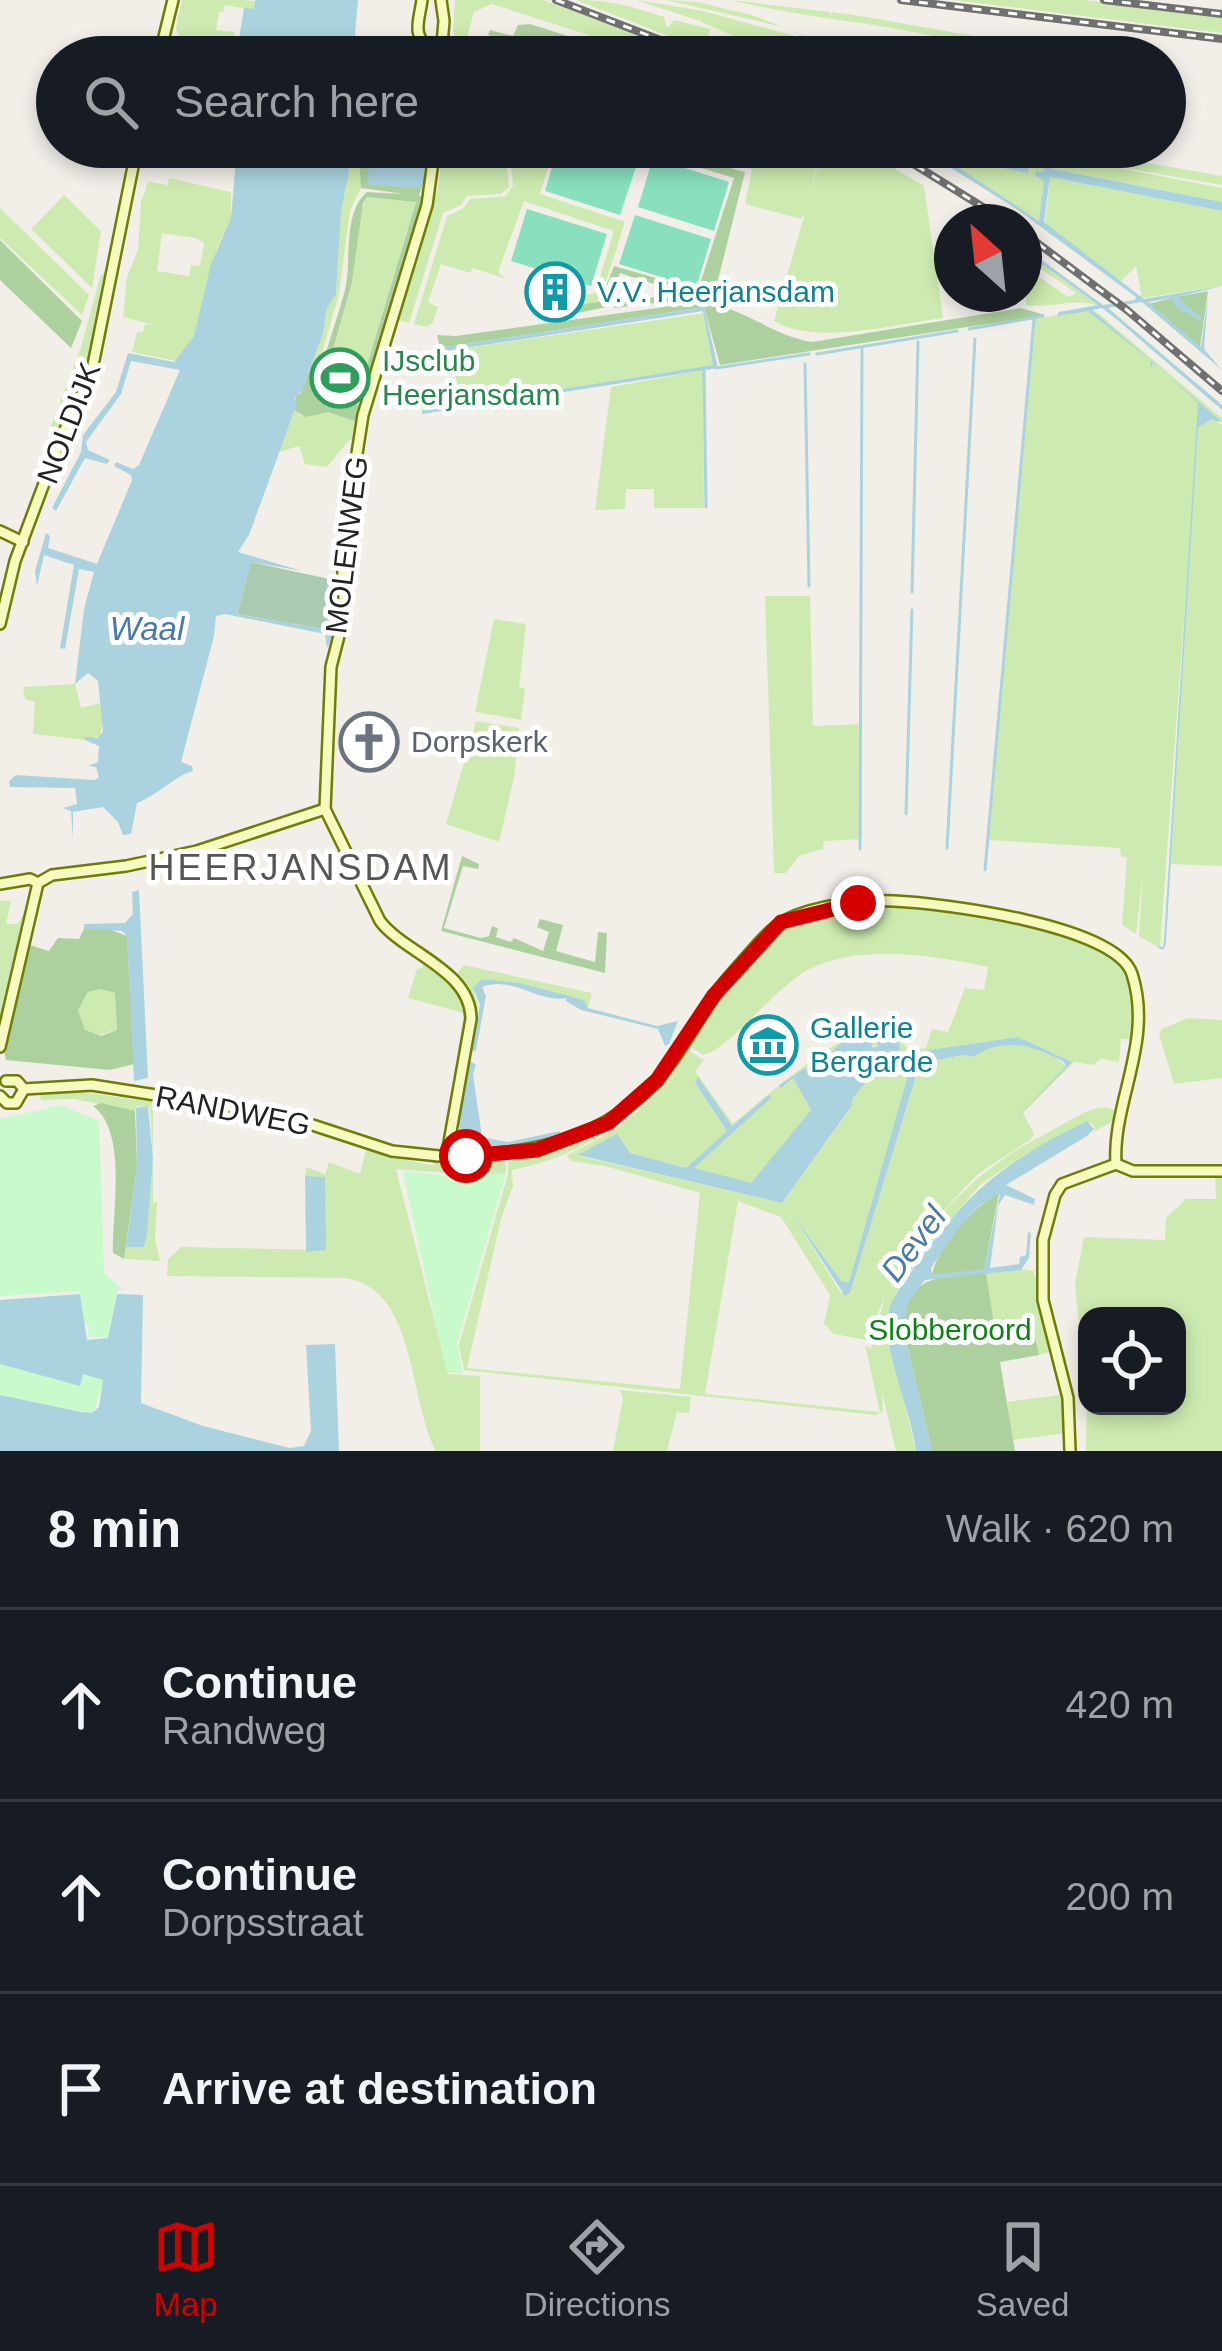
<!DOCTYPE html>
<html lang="en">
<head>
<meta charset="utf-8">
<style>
	:root { --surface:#171b24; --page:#242831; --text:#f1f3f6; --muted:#9ea1a6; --line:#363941; --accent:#d40000 }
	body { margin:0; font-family:Helvetica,sans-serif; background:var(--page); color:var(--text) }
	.controls { position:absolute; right:36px; bottom:36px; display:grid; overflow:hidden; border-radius:24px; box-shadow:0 6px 18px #0003 }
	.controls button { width:108px; height:108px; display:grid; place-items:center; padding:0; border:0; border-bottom:3px solid var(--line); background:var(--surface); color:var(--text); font:60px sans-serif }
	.compass { position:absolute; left:934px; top:204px; width:108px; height:108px; border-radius:50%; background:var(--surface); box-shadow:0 6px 18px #0003; rotate:333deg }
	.stop { position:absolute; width:36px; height:36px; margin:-27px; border:9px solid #d40000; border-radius:50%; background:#fff }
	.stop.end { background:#d40000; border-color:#fff; box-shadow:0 3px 12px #0008 }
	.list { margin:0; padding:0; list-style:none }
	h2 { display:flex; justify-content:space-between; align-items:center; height:156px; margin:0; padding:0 48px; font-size:51px }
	h2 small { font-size:39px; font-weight:400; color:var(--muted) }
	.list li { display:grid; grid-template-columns:78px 1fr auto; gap:36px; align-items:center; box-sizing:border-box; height:192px; padding:0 48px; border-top:3px solid var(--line) }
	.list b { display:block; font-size:45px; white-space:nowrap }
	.list p { margin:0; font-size:39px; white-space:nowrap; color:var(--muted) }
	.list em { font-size:39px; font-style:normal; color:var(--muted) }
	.icon { flex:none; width:66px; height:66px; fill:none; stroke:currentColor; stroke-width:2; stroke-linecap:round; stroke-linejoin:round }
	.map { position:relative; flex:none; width:1222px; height:1451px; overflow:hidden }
	.search { position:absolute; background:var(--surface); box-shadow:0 6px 18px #0003; left:36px; right:36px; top:36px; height:132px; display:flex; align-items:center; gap:30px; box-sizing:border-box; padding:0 42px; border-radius:66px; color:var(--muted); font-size:45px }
	.sheet { height:732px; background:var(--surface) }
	nav { display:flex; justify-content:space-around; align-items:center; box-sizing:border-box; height:168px; border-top:3px solid var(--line); background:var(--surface); font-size:33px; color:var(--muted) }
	nav a { display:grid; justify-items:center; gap:6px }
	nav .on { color:var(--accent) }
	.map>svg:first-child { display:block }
</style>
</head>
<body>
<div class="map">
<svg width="1222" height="1451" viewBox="0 0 1222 1451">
	<rect width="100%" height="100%" fill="#f2efe9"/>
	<!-- grass -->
	<g fill="#cdebb0" fill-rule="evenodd">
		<path d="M182,0h65l9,2 -2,8 -29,-5 -2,7h-4l-3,18 19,2 -4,12 -31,-1 -21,-8 -3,-7z"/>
		<path d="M455,0h88l152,57h-38l-165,-53 -18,8 -8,30 -6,7 -7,-18z"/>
		<path d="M576,0c34,0 58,7 88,17l3,11 7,-8 37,9 -6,12 21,8 5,-12 4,3 -2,10 11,4 -1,-11 26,14h-46z"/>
		<path d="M636,0l67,11 110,30 -30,-14 -117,-27 32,2 57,14 102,41h-74l-82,-35 1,-5 -2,4z"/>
		<path d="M731,0l99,12 1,5 1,-5 29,4 233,41 -138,-22 106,22c-49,0 -92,-14 -138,-23 -65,-13 -129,-18 -193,-34z"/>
		<path d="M953,0h130l139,17v16z"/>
		<path d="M354,147h4l3,41 -11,22 -11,84 -22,76 -9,4 15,-41 4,-26 9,-13 5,-82z"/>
		<path d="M443,147h62l4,40 -8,7 -34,2 -6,9 -18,8 -34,110 -10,-3 39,-132z"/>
		<path d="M513,147h17l-17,15 22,-3 2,-12h17l-14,47 85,28 -24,75 -7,6 -24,5 6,-20 12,7 7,-2 19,-62 -90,-30 -26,71 8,7 -33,-11 -3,5 -29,-9 -13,38 10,5 -5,16 -6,4 -13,-3 33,-108 17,-8 6,-9 36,-3 7,-11 -3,-27z"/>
		<path d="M755,147h66l-11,46 13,-46h35l66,39 19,132c-47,6 -128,28 -169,3l31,-108 -4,6 -56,-15 7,-34 -8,-5 7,-3z"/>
		<path d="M923,147h30v9l75,16 5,-20 3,14h4l1,-19h8l-6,25 -7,3 8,6 -4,40z"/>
		<path d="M1058,147l164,29v9l-165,-29 165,32v14l-170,-33z"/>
		<path d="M1050,177l172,34v75l-80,12 -6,-32 -15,15 -76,-56z"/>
		<path d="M169,178l62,14v27l-14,29 -23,88 -18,25 -44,-9 5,-20h6l2,-8 13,2 -35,-9 4,-40 11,-27 3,-48 7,-20 20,3zM162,233l33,5 9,5 -4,23 -9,-1 -2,11 -32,-5z"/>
		<path d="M64,195l37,36 -9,57 -61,-59z"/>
		<path d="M366,197l50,4 -51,171 -16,-4 -8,25 -15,-18 26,-93 7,-63z"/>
		<path d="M0,208l89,87 -7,20 -82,-77z"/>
		<path d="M1024,251l75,55c-22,-9 -48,3 -73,-1l-2,-39 44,31 8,-4 -52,-36z"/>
		<path d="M110,265l-25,120 -25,50 -7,1 -2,-10 30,-79 19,-70z"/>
		<path d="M1093,309l129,109v4l-24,-20v24l17,-6 7,5v441l-51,-2 24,-397 -35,481 -21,-12 4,-63 -7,61 -14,-9 5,-67 -6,-2 -1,-8 -131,-8 46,-521 51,-9 13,6z"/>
		<path d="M705,313l9,52 -292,46v-4l64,-10 -45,4 -2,-11 18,-6 -5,-31 -12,-1z"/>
		<path d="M703,370l1,138h-50v-19h-28l-1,20 -30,1 16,-123z"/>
		<path d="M295,411l4,4 29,-3 29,10 -3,17 -6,2 -21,26 -22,-3 -6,-18 -20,6z"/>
		<path d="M765,596h45l3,130 49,-2v115l-38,2 -1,8 -24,7 -13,17h-12z"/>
		<path d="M494,619l32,5 -7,64h6l-4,32 -46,-8z"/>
		<path d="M75,684l6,24 18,-5 5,16 -4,17 -15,4 -52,-6 2,-32 -10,-3 -2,-12z"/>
		<path d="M476,721l43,7 -5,50 -15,64 -53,-18z"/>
		<path d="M36,888l-36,146v-133h11l-5,23h12z"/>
		<path d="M902,904c51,8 189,18 220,62 13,18 11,52 11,73h-12l-2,23 -18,-3 -8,6 -19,-3 -51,51 11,21 -3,5 -53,35 -38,40 40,-38 36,-26 69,-38c11,-4 23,-7 33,0l-1,7 -22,12 -2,-7 -6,-2 -61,32 -45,30 -49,57 -36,52 -9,39 29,119h-20l-14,-59 1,19 -8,4 -411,-45 -5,-25 49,-171v-13c77,-12 136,-45 180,-111l16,10 -9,11 38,53c37,-32 71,-60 111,-85l1,-7 11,-3 6,4 38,-2 7,20 19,-3 6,-19 16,3 17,-44 19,2 4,-23c-53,-12 -143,-26 -191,10 -30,22 -53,53 -83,74l-11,4 -12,-8c21,-36 60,-107 98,-125 34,-17 76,-17 113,-18zM877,1034l21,14 3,6 117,-17 54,25 -6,4c-24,-24 -68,-29 -94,-9l-8,-2 -44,8 -70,230h-9l-51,-82 52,71h7l60,-211 -26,-10 -11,3 -4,16 -15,18 -5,14 -66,91 -203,-47 37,-21 14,18 56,15 41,-37 -32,-48 38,43 35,-30 2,2 -77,71 58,15 60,-74 -18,-32 15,-10h6l37,-27 28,6zM691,1057c-40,46 -68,72 -124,98l4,6 34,5 95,27 -20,196 -213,-21 34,-149 12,-33 -1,-16c74,-14 130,-58 179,-113zM738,1201l43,16 49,78 -6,29 10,10 33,6 18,-44 -14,53 -6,-4 15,67 -175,-18z"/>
		<path d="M425,958c33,36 46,41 37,93l-4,-1 6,-37 -56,-15 9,-29 5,-1z"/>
		<path d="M464,965l128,28 -4,15 -4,-8 -64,-17 -38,-4 -8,13 5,19 -4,-1 -20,-34z"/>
		<path d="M101,989l14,4 2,37 -21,6 -11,-5 -7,-21 10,-18z"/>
		<path d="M1188,1018l34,2v58l-48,6 -15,-50 3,-5z"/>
		<path d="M75,1091l78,11v101l4,-1 -2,37 5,22 -36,-2 2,-12h18l3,-12 6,-76 -3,-52 -13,-1 -2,5 -61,-12 -33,1 -1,-5z"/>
		<path d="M367,1147l62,13h-22l29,6 -5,-4 2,-2 13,8 17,-7 -1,3 4,-4 39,-1 -28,3 28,-1 1,8 -49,174 5,30 -14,-1v-196l53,-5 -54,2 -51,-4 52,205 32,2v75h-44c-28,-52 -19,-164 -92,-173l-177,-2 1,-17 13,-12 144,3v-72l-20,-2 1,-9 19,7 4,-12 31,12z"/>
		<path d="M1215,1174h7v277h-136l1,-51v6h90v-90h-90v29l-9,-29 -3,-32 9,-47 81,3 1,-22 20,-19h30z"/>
		<path d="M1022,1269l12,2v6l4,1 2,22 14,51 -15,4 -6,-26 -37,8 -10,-64z"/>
		<path d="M620,1390l71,7 -2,16 -12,-1 -10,39h-54l10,-52z"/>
		<path d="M1066,1394l2,39 -55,7 -6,-38z"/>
	</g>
	<!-- forest -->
	<g fill="#add19e" fill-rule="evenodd">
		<path d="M530,24l104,33h-59l-87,-22 2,-5 23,6 5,-11z"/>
		<path d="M358,147h12v29l60,-29 -1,19 -10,30 7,1 -55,177 -6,-2 51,-170 -49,-5 -4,6 -11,79 -26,93 -5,-6c7,-25 16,-50 23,-75 9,-30 -3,-80 23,-102l37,2 -43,-6z"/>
		<path d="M652,147l93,25 -31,124 -100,12v-5l68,-10 -62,-20 -13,34 -40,8 -2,-6 35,-8 14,-35 84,24 36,-112 -84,-26z"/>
		<path d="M0,240l82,81 -11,27 -71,-68z"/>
		<path d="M1208,291l-8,56 -52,-43 24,-6 9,12 20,8 -25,-21z"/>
		<path d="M700,302c42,4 71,33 112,40l209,-34 24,7 -325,50 -16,-58 -264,41 -3,-13 19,1z"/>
		<path d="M317,370l21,29 23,7 -4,16 -29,-10 -22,5 -11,-6 1,-15 5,-3 7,-19z"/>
		<path d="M462,856l17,8 -1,5 -15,-3 -19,62 37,10 8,-2 3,-10 6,2 -2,9 15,5 3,-4 29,13 6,-19 -12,-5 3,-8 23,6 -7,26 39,11 3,-30 9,1 -2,40 -164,-42z"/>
		<path d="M84,929h25l18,7 7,128 -24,6 -104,-10 -3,-14 27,-101 19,6 9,-13 21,1zM101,989l14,4 2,37 -16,6 -16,-6 -7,-20 10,-18z"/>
		<path d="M101,1103l34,8 2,55 -13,93 -11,-6c-1,-41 15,-121 -20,-147z"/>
		<path d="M999,1193l-15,77 -52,5c5,-29 42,-69 67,-82z"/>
		<path d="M986,1273l10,63 37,-8 6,27 -39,7 15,89h-83l-28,-120c-2,-58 38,-54 82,-58z"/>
	</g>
	<!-- cemetery -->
	<path fill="#aacbaf" d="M251,562l83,18 2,35 -7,15 -92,-16z"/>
	<!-- park -->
	<g fill="#c8facc">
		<path d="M61,1105l38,16 5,152 19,17h-6l-9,47h-20l1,-12 -5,-1 -4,-33 -80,5v-177z"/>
		<path d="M406,1171l42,5 58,-3 -49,170 5,30 -16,-3 -43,-197z"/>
		<path d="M0,1364l74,20 5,-12 25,7 -11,35 -93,-19z"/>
	</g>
	<!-- pitch -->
	<g fill="#88e0be">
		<path d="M558,147h15l63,20 -16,48 -75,-24z"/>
		<path d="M653,158l76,24 -15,49 -76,-24z"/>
		<path d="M527,209l80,25 -16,52 -80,-25z"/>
		<path d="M635,215l76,24 -15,49 -77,-24z"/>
	</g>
	<!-- water -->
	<g fill="#aad3df" fill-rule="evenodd">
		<path d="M255,0h103l-4,47 5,1 1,9h-124l8,-49 10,1z"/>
		<path d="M237,147h117l-13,65 -5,82 -9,14 -4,25 -21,58 -7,7 2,6 -48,131 -11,17 64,19 -51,-9 -14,52 92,16 1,-15 5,-1 1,16 -9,18 -2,-14 -100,-20 -9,2 -2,20 -33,126 11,4 1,5c-18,5 -35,24 -56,32l-6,31 -8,1 -5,-13 -15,-15 -30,5v27l-2,-28 -8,-3 14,-4 -2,-16 -65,-1 -1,-6 7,-6 79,5 4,-3 -3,-10 -8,-1 10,-4 1,-16 -14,-6v-3l12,1 6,-6 -5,-51 -10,-8 -13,11 9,-75 10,-37 -15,-3 -14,80 -5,-1 14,-83 -30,-10 -7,31 -2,-15 11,-38 4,3 -2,12 49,16 35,-84 -1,-5 -17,-9 2,-4 17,7 6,-4 41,-95 -49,-9 -10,33 -35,48 2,8 22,10 -3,4 -22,-6 -29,53 -4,-3 29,-56 2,-17 33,-43 12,-39 46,9 20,-26 17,-72 20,-46z"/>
		<path d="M370,147h60l-8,41 -55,-3z"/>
		<path d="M918,147l17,5 104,69 5,-40 -9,-6 1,-4 7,1 6,-25 5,6 -2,16 170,33v9l-172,-34 -6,45 100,77 78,-13 -45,11 25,21v4l-27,-16 -3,-8 -24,4 53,45 7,-51 -4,53 18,21 -80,-68 -34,6 114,97v5l-107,-92 -13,-10 -10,2 130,112 -10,-2 -14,7 -32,514 -1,6 -3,3 -6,-4 7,1 1,-7 34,-537 -44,-40 -4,5 1,-7 -63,-50 -31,5 2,-4 39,-7 -74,-54v-4l79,58 32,-5 1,-3 -118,-87z"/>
		<path d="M953,147h59l21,5 -5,21 -72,-14z"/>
		<path d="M704,307l14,61 -296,46v-3l291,-46 -10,-54 -263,41v-4z"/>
		<path d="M139,890l9,188 -14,3 -7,-145 -5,-5 -38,-2v-5l41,-1 8,-9 -1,-22z"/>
		<path d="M482,979l38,4 64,17 4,8 69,18 21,-5 -9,23 -4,2 -7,-17 -77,-19 -15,-9v-3c-27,6 -53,-23 -84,-11l4,9 -10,54 -4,2 8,-47 -7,-17z"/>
		<path d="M891,1032l7,2 3,20 117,-17 54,25 -62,63 56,-59 -2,-4c-33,-18 -60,-25 -92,-5l-8,-2 -44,8 -70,230 -5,3 -55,-85 52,71h7l60,-211 -26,-10 -11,3 -4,16 -15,18 -2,9 -69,96 -204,-48 39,-21 13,19 56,15 41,-37 -32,-48 3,-6 34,49 37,-31 2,3 -77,70 57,15 60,-73 -18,-32 -12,10 -2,-3 25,-16 11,-1 26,-25 29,-6 2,10h6l-1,-14z"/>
		<path d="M470,1061l6,4 -3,9 9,63 26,5 52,-11 1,4 -51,11h-49l-2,-24z"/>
		<path d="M148,1106l5,53 -6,76 -3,12h-18l11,-81 -1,-58z"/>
		<path d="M1087,1121l7,8 -7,7 -81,49 29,14 -1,6 -29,-10 -7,11 -8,62 29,-4 1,-7 6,-2 2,-23 3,1 -2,25 -8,12 -96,10 -17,22 -4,29 28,120h-16c-5,-38 -29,-93 -29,-126 0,-23 14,-38 27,-57 52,-76 90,-106 173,-147zM1000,1194l-16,75 -52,6 -1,-7c17,-25 41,-65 69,-74z"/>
		<path d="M305,1176l20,1 1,73 -20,2z"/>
		<path d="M80,1294l7,46 21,-2 9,-44 26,1 -2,108 62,23 87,22 14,-2 7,-15 -5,-86 29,-1 4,107h-339v-56l81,17 11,1 7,-6 4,-27 -20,-6 -3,12 -80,-22v-64z"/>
	</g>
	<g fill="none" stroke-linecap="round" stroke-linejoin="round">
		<!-- stream -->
		<g stroke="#aad3df" stroke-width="3">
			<path d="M969,329l74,-13"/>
			<path d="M817,354l140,-23"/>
			<path d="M805,364l4,222"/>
			<path d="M716,368l93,-14"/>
			<path d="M704,371l2,136"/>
			<path d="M912,592l6,-250"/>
			<path d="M906,814l6,-204"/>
			<path d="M947,848l28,-509"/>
			<path d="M860,849l2,-501"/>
			<path d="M985,870l49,-551"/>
		</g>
		<defs>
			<g id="secondary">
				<path d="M422,0c-3,22 -11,35 9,50"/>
				<path d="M441,0l3,21 -2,23"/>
				<path d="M440,44l9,5 1,8"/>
				<path d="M159,57l14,-57"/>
				<path d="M0,531l23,11"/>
				<path d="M0,624l15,-63 46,-123 30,-63 46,-228"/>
				<path d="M325,809l6,-142 10,-39 3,-28 -2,-50 21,-135 64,-210 8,-58"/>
				<path d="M325,809l55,112c24,32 91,49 91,98l-23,129"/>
				<path d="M0,884l30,-5 8,4 14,-8 74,-9 71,-15 128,-42"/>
				<path d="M0,1047l38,-164"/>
				<path d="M6,1081h11l7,8"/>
				<path d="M24,1089l68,-4 121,19 72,12 107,35 47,5"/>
				<path d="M0,1096l7,7h9l8,-14"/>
				<path d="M456,1156c85,-2 164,-21 216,-95 22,-30 37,-63 62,-90 15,-16 33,-41 52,-51 29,-15 76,-20 108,-19 47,2 222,24 238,73 22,68 -20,128 -16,190"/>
				<path d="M1116,1164l17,7h89"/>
				<path d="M1070,1451l-2,-53 -25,-98v-60l12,-45 7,-11 54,-20"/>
			</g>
		</defs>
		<!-- secondary casing -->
		<use href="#secondary" stroke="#707d05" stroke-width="14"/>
		<!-- secondary -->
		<use href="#secondary" stroke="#f7fabf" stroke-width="9"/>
		<defs>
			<g id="rail">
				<path d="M556,0l149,57"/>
				<path d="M901,0l321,39"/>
				<path d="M1104,0l118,14"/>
				<path d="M886,147l121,75"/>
				<path d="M1024,233l103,77 95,81"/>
			</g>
		</defs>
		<!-- rail casing -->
		<use href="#rail" stroke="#707070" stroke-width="8"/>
		<!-- rail -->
		<use href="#rail" stroke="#fff" stroke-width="3" stroke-dasharray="9" stroke-linecap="butt"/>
	</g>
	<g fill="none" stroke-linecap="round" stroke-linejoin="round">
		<!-- route -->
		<path stroke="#d40000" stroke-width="15" d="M466,1156l71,-6 71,-27 49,-43 57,-85 67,-73 77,-19"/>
	</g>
	<!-- icons -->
	<defs>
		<symbol id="building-ring" viewBox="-11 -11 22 22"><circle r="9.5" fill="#fff" stroke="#0f9aa8" stroke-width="1.5"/><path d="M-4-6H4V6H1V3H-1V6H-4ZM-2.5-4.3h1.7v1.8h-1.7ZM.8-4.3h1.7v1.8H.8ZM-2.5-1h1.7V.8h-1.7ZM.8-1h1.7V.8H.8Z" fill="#0f9aa8"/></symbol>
		<symbol id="stadium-ring" viewBox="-11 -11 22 22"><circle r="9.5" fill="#fff" stroke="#2e9e5b" stroke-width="1.5"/><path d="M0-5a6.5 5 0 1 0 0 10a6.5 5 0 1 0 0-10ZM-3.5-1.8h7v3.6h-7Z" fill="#2e9e5b"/></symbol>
		<symbol id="church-ring" viewBox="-11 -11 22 22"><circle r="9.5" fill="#fff" stroke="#6b7280" stroke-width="1.5"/><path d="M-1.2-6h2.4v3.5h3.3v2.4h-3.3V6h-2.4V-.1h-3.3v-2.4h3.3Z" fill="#6b7280"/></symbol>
		<symbol id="museum-ring" viewBox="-11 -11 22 22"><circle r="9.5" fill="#fff" stroke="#0f9aa8" stroke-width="1.5"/><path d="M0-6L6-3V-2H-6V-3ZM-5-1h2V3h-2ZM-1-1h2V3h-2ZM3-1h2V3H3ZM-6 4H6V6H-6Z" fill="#0f9aa8"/></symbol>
	</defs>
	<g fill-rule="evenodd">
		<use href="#building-ring" x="522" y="259" width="66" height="66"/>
		<use href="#stadium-ring" x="307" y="345" width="66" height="66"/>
		<use href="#church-ring" x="336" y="709" width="66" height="66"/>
		<use href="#museum-ring" x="735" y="1012" width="66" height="66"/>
	</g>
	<g text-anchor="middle" stroke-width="10" stroke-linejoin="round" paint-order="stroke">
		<!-- culture labels -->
		<g font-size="30" fill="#0d838f" stroke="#fff" text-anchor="start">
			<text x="597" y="302">V.V. Heerjansdam</text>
			<text x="810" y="1038">Gallerie<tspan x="810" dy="34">Bergarde</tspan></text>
		</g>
		<!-- leisure labels -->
		<g font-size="30" fill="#27864d" stroke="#fff" text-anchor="start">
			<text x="382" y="371">IJsclub<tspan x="382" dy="34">Heerjansdam</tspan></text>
		</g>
		<!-- street labels -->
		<g font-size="30" fill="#222" stroke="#fff">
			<text transform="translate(69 423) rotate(-69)" y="10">NOLDIJK</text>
			<text transform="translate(347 545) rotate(-83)" y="10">MOLENWEG</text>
			<text transform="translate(233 1111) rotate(11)" y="10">RANDWEG</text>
		</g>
		<!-- worship labels -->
		<g font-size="30" fill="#5b616d" stroke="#fff" text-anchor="start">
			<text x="411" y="752">Dorpskerk</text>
		</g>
		<!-- park labels -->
		<g font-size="30" fill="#0c8416" stroke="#fff">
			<text x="950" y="1340">Slobberoord</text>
		</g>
		<!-- water labels -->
		<g font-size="33" font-style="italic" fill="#4a7aab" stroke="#fff">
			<text x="147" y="640">Waal</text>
			<text transform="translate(913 1243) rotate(-53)" y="12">Devel</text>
		</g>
		<!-- quarter labels -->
		<g font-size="36" letter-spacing="3" fill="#555" stroke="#fff">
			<text x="301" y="880">HEERJANSDAM</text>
		</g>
	</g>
</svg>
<div class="controls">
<button><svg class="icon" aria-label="locate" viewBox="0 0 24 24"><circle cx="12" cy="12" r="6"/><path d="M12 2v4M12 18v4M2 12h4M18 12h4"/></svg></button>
</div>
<svg class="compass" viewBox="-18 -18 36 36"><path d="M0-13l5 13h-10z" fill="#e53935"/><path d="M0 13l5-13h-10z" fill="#9ea1a6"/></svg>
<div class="stop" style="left:466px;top:1156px"></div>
<div class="stop end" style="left:858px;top:903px"></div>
<div class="search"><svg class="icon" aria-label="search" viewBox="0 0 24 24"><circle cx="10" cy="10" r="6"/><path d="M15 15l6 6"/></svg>Search here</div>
</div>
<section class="sheet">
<h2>8 min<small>Walk · 620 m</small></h2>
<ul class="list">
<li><svg class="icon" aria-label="ahead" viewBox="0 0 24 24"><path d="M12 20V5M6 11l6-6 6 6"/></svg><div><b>Continue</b><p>Randweg</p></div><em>420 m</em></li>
<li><svg class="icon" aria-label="ahead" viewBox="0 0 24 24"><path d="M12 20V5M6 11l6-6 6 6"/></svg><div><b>Continue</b><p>Dorpsstraat</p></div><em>200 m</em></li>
<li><svg class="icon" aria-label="arrive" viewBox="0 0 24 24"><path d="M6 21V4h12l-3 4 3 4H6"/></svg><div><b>Arrive at destination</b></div></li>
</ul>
</section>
<nav>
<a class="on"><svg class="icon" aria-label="map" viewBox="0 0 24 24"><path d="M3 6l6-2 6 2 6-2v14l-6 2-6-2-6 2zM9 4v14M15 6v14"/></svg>Map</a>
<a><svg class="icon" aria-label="directions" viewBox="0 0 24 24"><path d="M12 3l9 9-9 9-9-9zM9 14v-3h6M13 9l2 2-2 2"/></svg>Directions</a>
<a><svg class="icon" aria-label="saved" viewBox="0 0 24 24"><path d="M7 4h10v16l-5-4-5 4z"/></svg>Saved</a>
</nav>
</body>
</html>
